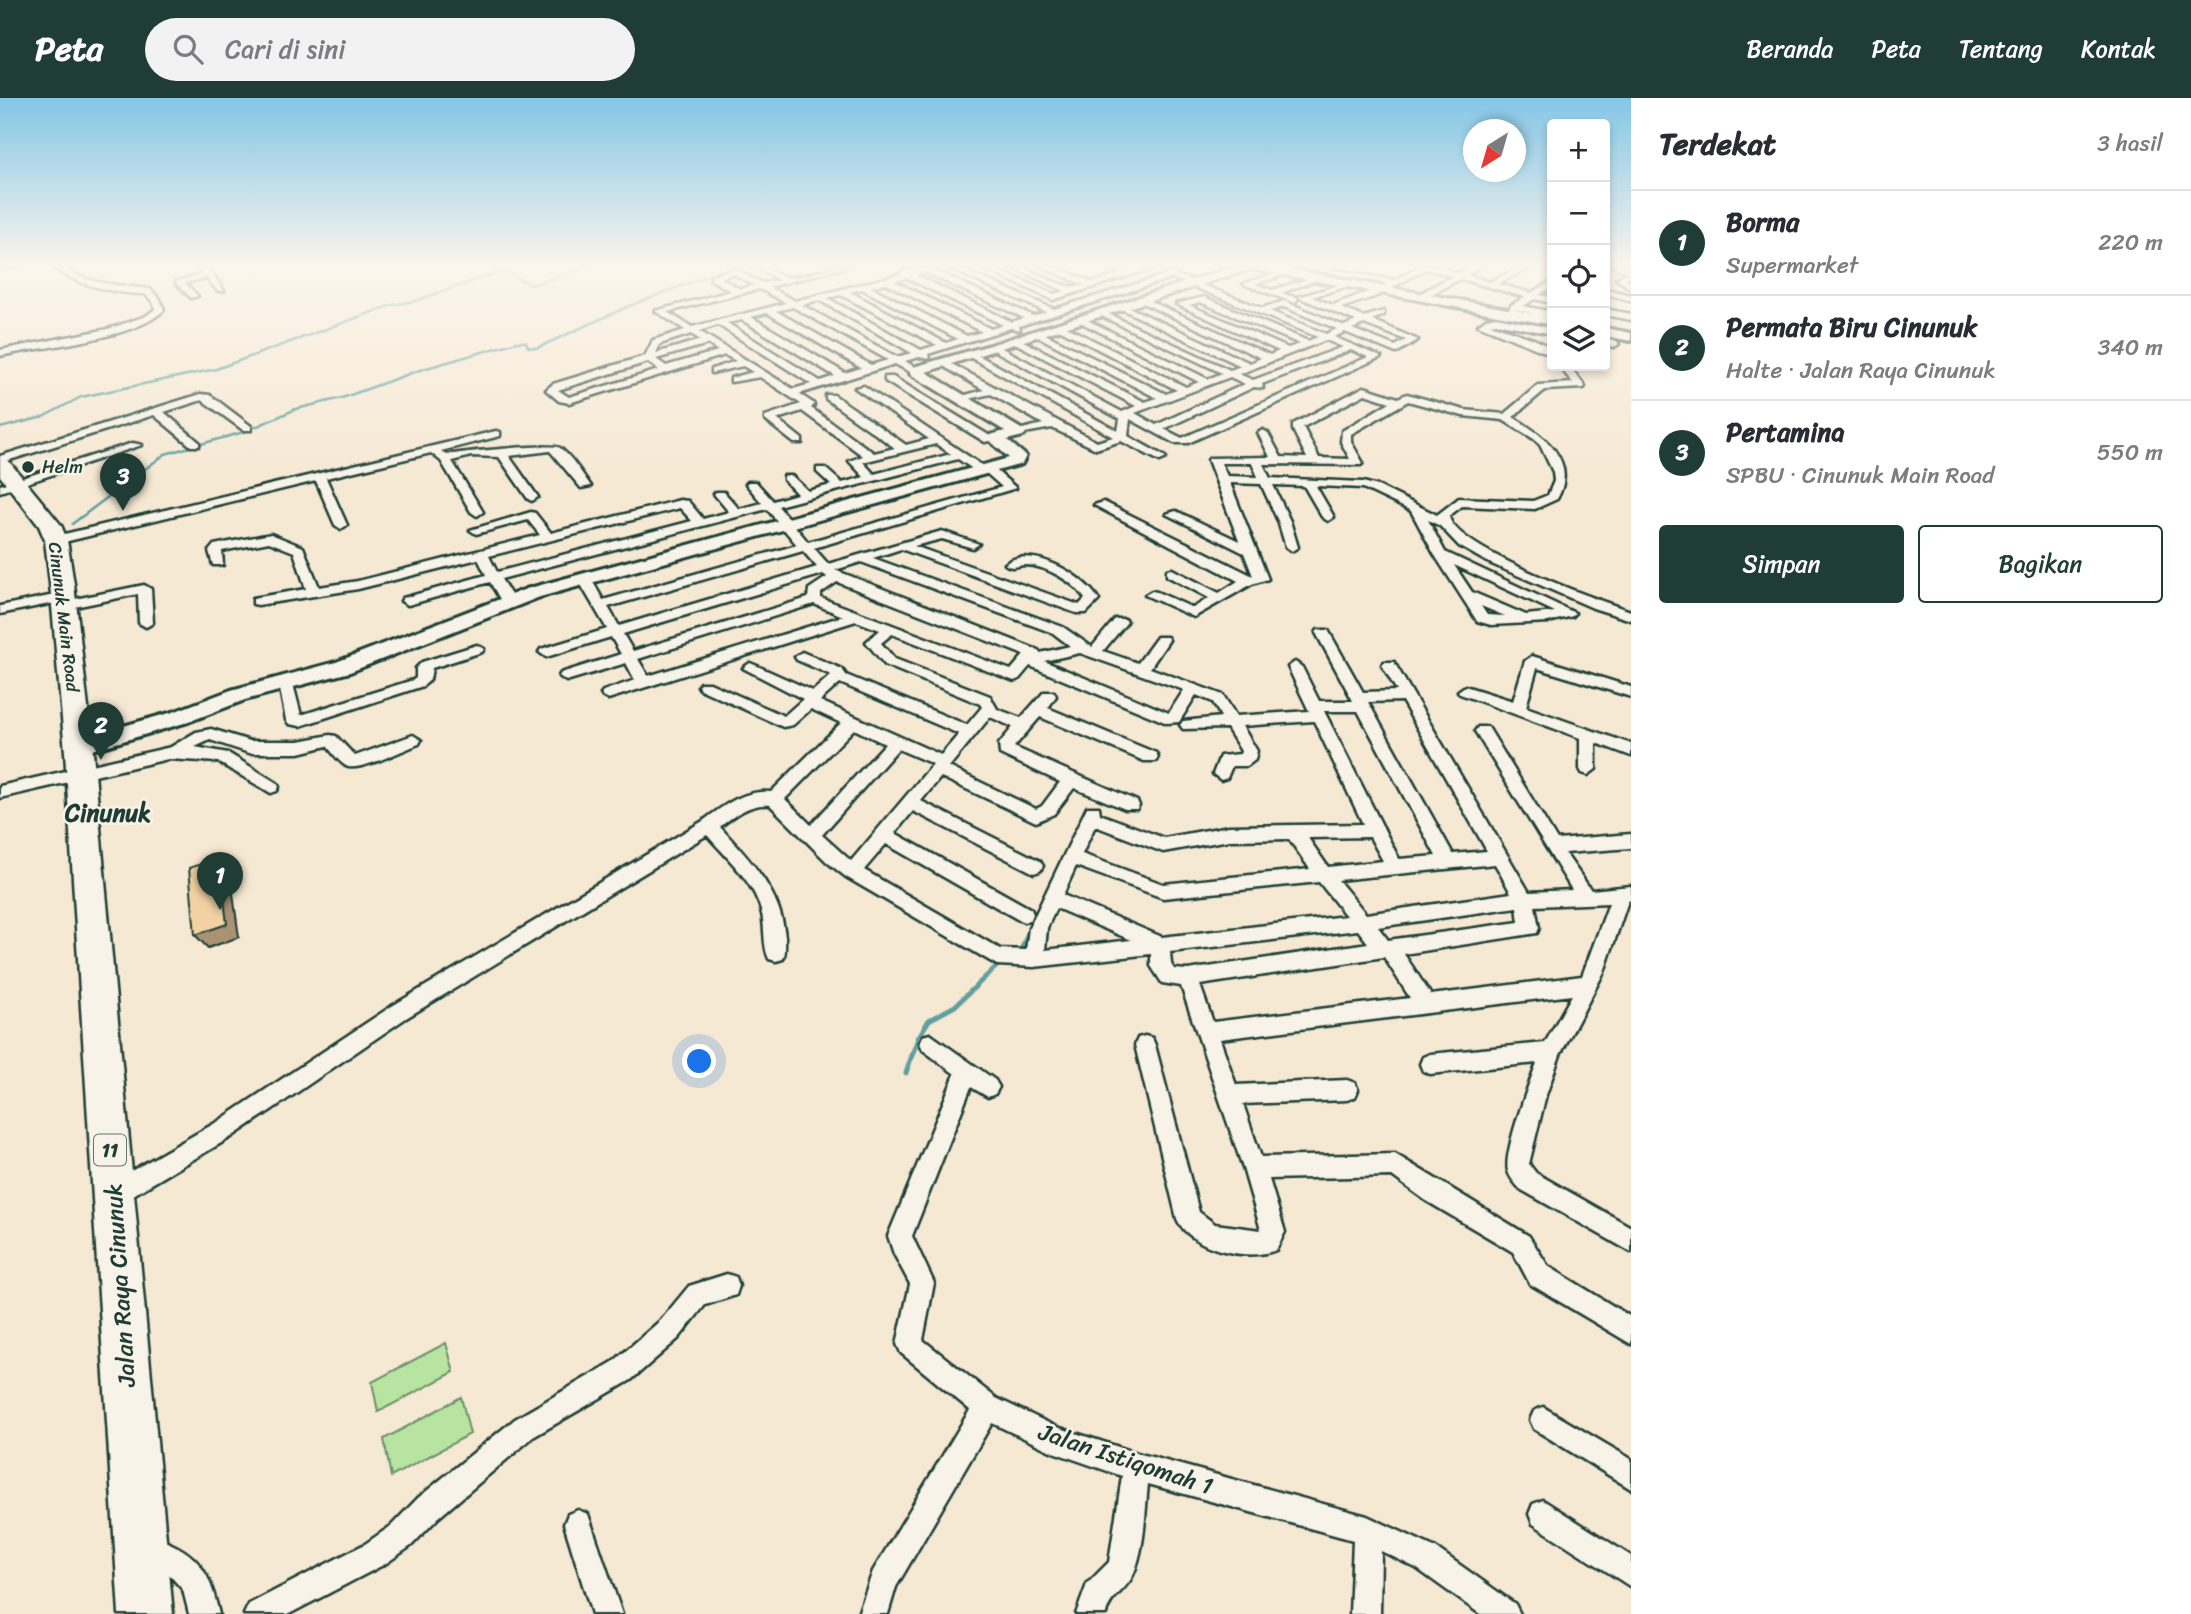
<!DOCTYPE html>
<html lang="id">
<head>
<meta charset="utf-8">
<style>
	:root { --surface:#fff; --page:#f2f2f3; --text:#2b2b33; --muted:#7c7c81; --line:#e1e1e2; --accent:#1f3d34 }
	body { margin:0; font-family:Sriracha,sans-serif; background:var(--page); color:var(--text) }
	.controls { position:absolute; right:21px; top:21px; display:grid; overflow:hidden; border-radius:7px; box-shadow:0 4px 10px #0003 }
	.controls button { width:63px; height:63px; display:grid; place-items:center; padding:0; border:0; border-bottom:2px solid var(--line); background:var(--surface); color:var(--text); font:35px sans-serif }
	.compass { position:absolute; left:1463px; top:21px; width:63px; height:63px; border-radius:50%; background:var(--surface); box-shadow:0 4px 10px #0003; rotate:217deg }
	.you { position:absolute; left:700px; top:964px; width:24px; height:24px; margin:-18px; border:5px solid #fff; border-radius:50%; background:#1a73e8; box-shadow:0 0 0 10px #1a73e833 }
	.badge { display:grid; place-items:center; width:46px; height:46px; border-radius:50%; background:var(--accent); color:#fff; font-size:23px; font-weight:700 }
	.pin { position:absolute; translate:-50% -58px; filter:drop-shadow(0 2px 4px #0008) }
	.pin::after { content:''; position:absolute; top:37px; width:24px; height:21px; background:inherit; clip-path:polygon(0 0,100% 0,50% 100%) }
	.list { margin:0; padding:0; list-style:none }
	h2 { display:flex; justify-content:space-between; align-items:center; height:91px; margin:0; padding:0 28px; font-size:30px }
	h2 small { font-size:23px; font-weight:400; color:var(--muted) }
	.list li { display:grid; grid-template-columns:46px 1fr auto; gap:21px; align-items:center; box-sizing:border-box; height:105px; padding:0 28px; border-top:2px solid var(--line) }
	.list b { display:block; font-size:26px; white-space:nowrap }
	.list p { margin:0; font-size:23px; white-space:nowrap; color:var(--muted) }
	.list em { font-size:23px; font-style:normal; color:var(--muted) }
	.actions { display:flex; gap:14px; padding:21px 28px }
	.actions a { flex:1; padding:16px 0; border:2px solid var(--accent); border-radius:7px; text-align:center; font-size:24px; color:var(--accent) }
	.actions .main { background:var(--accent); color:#fff }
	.icon { flex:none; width:38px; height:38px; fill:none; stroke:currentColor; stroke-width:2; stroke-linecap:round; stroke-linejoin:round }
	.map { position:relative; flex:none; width:1631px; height:1516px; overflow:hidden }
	header { display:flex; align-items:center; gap:42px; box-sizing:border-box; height:98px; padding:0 35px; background:var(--accent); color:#fff }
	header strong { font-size:33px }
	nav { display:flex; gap:38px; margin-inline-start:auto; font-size:24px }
	.search { width:490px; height:63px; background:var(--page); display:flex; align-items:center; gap:18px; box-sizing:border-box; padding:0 24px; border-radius:38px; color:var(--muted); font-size:26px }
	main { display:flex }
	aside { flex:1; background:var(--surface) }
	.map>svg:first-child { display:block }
</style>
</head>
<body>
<header>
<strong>Peta</strong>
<div class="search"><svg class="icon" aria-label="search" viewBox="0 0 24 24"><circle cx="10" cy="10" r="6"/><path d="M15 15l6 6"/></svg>Cari di sini</div>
<nav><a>Beranda</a><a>Peta</a><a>Tentang</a><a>Kontak</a></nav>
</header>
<main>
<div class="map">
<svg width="1631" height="1516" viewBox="0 0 1631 1516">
	<rect width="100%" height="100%" fill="#f6e9d4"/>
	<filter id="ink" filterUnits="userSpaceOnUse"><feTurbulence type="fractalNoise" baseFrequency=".0143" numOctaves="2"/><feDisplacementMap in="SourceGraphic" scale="14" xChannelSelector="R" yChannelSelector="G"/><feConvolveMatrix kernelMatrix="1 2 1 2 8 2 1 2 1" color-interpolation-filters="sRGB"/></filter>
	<g filter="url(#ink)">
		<!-- green -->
		<g fill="#b8e4a2" stroke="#6c906b" stroke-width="2">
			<path d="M446,1245l8,29 -76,40 -6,-30z"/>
			<path d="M461,1299l9,37 -79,43 -7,-38z"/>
		</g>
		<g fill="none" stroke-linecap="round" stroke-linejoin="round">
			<!-- stream-far1 -->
			<g stroke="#629f9f" stroke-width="2.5">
				<path d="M0,330l43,-11 38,-20 135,-28 176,-64 23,-4 87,-30 30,14 63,-20"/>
				<path d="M72,426l93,-70 79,-22 52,-23 46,-11 78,-28 97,-28h9l2,5 9,1 92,-42 81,-31 10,-7v-3"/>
			</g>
			<!-- stream -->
			<g stroke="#629f9f" stroke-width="5">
				<path d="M1019,857l11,-27"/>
				<path d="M906,975l12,-35 11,-18 26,-14 44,-42"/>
			</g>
			<defs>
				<g id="street">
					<path d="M0,167h26l-26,4z"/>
					<path d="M49,167c13,-1 19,7 30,11 23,9 48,10 71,13l10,10 4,11c-30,30 -121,36 -164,46v-6l108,-21 38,-13 9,-7 -2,-7 -8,-8c-31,0 -72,-10 -96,-29z"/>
					<path d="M193,167h8l11,8 12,18h-6l-12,-13 -21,5 13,13 -7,2 -16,-16 27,-8z"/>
					<path d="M752,167c14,-1 23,11 36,12 16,2 43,-13 65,-12l-84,22 26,14 106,-27v-3l29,-3 103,48 13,-4 -104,-47h10l102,44 118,-36 90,35 22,-7 60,25 12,-5 -58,-24 58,-17v4l-44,13 21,8 54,-21 -97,-19h17l87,15 24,-13 -2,-2h16l27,8 15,-8h10l-17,10 23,7 34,-17h10l-36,19 33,9 21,-12v6l-13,8 13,2v6l-18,-4 -10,7 28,6v6l-34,-8 -6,5h-6l5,-10 14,-8 -65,-18 -35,19h-6v-4l33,-18 -26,-7 -49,27 -36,12 23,9 20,-6v4l-12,5 46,20 -22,13 -51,-21 -11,5 47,20 -193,86h-14l-44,-24 -2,17 36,20 2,2 -6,3 -39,-20 -25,8 -44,-21 -38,7v-4l29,-7 -52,-30 -33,7v-4l26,-7 -46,-27 8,-2 151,81 16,-5 -147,-82 8,-2 144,78 2,-12 -130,-71 8,-2 124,66 14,-6 -125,-65 8,-2 126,63 12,-4 -124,-64 8,-2 125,62 11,-4 -122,-63 8,-2 123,62 13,-5 -123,-62 7,-2 125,61 14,-6 -125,-59 7,-2 126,58 11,-4 -124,-59 7,-2 126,58 11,-5 -125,-58 7,-2 127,57 9,-4 -103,-47 28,-7 104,44 10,-4 -146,-59 -153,48 1,4 -9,-2 -83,26 1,5 -10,-2 -14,4 13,8v4h-6l-17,-9 -96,30 14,9 1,2 -3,3 63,45 21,-5 -69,-49v-4h8l72,50 23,-6 -74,-51 9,-2 119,80h8l25,22 -202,60 14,16 114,-33 37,13 -6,4 -31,-9 -28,7 165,59 6,-6c-10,-17 -39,-33 -59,-34 -9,0 -14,5 -21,-1 25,-21 80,12 94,36l-13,13h-10l-175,-64 -28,9 190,69 29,20 23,-28h10l2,3 -24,29 35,12 19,-26h10l2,3 -19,28 73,27 13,21 73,-5 -21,-44 7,-5 7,5 17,34h34l-37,-68 2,-3h10l35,62 34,-1 -15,-26 2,-3h10l135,230 43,-2 -97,-159 3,-4h10l69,113 74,-6v14l-66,5 26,37 40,-4v14l-3,1 -24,71 -44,83 -14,40 -17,69 7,9 95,54v25l-111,-63c-5,-6 -10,-11 -12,-18 -5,-18 21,-88 29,-108l-107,11 -7,-3 -3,-7 3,-7 7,-3 115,-11 27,-48 -352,44 16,46 111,-5 8,3 3,7 -3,7 -8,3 -104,4 18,53 134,-3 134,82 19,30 83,51v27l-101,-60 -17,-32 -88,-52 -33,-24 -123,3 16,53 -9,18c-28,12 -86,-1 -99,-31l-42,-174 3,-7 7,-2 7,2 3,7 44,167 16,12 46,6 -18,-62 -62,-182 -19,-3 -11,-17v-12l-117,13 -37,-2 -151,-88 -19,-15 -57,-57c-20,-2 -35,10 -50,22 29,32 61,64 65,110 0,8 1,15 -2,22l-7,2 -7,-2c-7,-14 -3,-33 -8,-49 -8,-29 -34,-52 -54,-75l-301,183 -173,118 -112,66 -8,3 -8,-3 -3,-8 3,-8 112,-64 175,-116 311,-185c20,-15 41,-32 68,-29l70,-69 -30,-14 -18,16 -10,2 -83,-38 -2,-3 2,-3h10l74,33 19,-17 -60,-31 7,-5 5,2 58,26 18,-16 -34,-15 -2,-3 7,-5 40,17 4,6 121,50 15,-18 -2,-3 -95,-39 -19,-23 14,-12 -24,-9 -248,78 -5,-2 -2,-3 2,-3 32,-11 -9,-17 -60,18 -7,-5 2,-3 60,-19 -10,-17 -65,20 -7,-5 2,-3 66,-20 -30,-51 2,-3h10l14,25 194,-55 -30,-36 -266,70 15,24 -7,4 -5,-1 -14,-24 -82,23 -7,-4 2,-3 83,-23 -8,-16 -120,30 -100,16 -5,-1v-6l53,-9 -12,-37 -25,-10 -47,9 1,14h-10l-4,-14 5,-6 57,-11 32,13 16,40 39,-6 182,-46 -12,-15 -52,14 -6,-4 61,-18 4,1 16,20 129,-33 8,1 15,18 26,-7 -15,-18 2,-2h8l15,17 23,-6 -16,-19 2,-2h8l17,19 24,-7 -13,-14v-4h8l16,15 23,-6 -14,-13v-4h8l17,15 22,-6 -15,-16 14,-5 -61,-45 -25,8 25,20v4h-8l-29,-23v-4l36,-12 -41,-27 -29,5v-4l22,-6 -10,-6 -31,7v-4l24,-8 -11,-6 -156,48 -10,-2 -13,-11 7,-6 92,-28 8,-16 32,-10 -30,-19 76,-20 -20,-11v-4l23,-7 29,14 16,-3zM926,175l98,45 -12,4 -96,-47zM733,176l21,11 -14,4 -19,-11zM907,180l96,47 -12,4 -97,-48zM885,185l97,49 -15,4 -96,-49zM760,191l26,14 -94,24 -25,-15zM862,191l96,50 -12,4 -96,-51zM841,197l96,50 -16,5 -94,-52zM819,202l93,53 -15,4 -95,-52zM1200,204l100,42 -12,4 -99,-43zM793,209l95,53 -17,5 -95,-54zM1284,209l53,22 -11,5 -56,-23zM767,215l94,55 -16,5 -94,-56zM742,222l93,56 -15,5 -93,-58zM1364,226l42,16 -11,6 -43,-17zM718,227l93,59 -18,5 -94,-58zM691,236l10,6 -45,13 4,-9zM1326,242l17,7 -90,33 -14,-6zM708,246l10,7 -52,15 -10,-7zM1351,252l17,7 -186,81 -18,-9 90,-42 9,1 -1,-4zM648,264l11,8 -90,27 -11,-7zM1230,279l15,7 -89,41 -21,-12zM936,346l15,10 -77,20 -11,-12zM958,361l19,13h8l17,15 -194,55 -30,-36zM680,410l12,13 -195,51 -8,-16zM803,453l14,16 -198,59 -11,-19zM861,464l192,71 17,13 -30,7 -2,-3 -203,-80zM823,476l4,3 -18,12 -1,9 -175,53 -10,-17zM837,484l187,73 -13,15 -190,-72v-5zM814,506l29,12 -195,60 -10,-17zM892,536l122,47 5,-2 11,-13 137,57 12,-1 17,-27 17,7 8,15 -38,4 -3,4 3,4 44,-1 14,23 -1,3 -20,2 -7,18 8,6 6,-2 5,-12h15l8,-6 2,-9 -15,-25 72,-5 49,103 -134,2 -65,12 -64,-24 -1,-7h-12l-58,121 -3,22 -26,-1 -136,-79 22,-26 131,75 7,3 7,-3 2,-5 -2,-5 -136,-76 18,-22 121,62 6,-2 3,-5 -3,-5 -119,-60 20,-24 95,45 18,-8 20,-26 51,21h12l2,-4 -2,-4 -123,-54 26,-30 104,44h12l2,-4 -2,-4 -108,-45 8,-12 -2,-4h-10l-23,26 -24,-9 -7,-13 -95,-37 -14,-16zM1080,555l104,37 -15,23 -125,-52zM840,585l119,51 -18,21 -121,-54zM1402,603l85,150 -34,3 -85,-152zM1324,613h34l78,145 -37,3zM990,619l23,10 -14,17 1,10 60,28 -18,24 -6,3 -87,-42zM854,631l31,15 -74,81 -26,-26zM898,651l35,15 -82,97 -29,-26zM1095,728l68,26 66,-12 60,-1 21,30 -147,15 -81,-30zM1370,739l13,24 -55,6 -20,-29zM1495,766l16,29 -145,21 -28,-34zM1076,768l87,32 156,-16 27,34 -184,21 -99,-42zM1609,805l-27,73 -151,19 -27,-41 133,-21 2,-5 -4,-22zM1517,809l2,15 -131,18 -10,-13zM1056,810l75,32 -86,10 2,-22zM1358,832l10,13 -180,27 -14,-1 -3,-5 -1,-12zM1384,859l26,41 -197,24 -13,-37z"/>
					<path d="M976,167h10l68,29 11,-3 -58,-26c27,-1 51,28 77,20l-46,-20h11l44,17 28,-8 -20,-9c17,0 26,7 43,2l-2,-2 14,2 -103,33z"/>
					<path d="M1541,167h11v4l-10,-2z"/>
					<path d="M1609,167l22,2v9l-5,3 5,3v7l-15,-10 12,-7z"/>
					<path d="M1288,171l3,4 -36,11 17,6 49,-15 4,2 -44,16 17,5 -3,5 -52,-19z"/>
					<path d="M1605,191l26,6v6l-26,-7z"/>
					<path d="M1605,211l26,5v6l-26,-5z"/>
					<path d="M1496,219l56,11v6l-56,-11 -6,1 44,15 18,9v7l-74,-30 8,-6z"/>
					<path d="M1605,241l12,3 2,2 -5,3 -9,-2z"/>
					<path d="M1559,268h10l16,20 -1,2 -39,2 -32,27c30,18 66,43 44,82l-22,10 -73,-3 -13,10c4,32 150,85 182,95v9l-38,-12 -106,-46 -28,-16 -19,-20 -12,-6 17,32 130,61 -2,3 -25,6 -57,3 -14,-4 -43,-67 -23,-43 -48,-23 -47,-2 18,31 -6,4 -6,-4 -18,-31 -31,-1 17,36 8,26 -6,4 -6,-4 -8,-26 -17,-37 -31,-1 38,96 -16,5 -58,33 -49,-22 7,-4 5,1 36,16 16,-10 -42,-22v-6l5,-1 47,24 19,-12 -144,-76 10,-3 149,74 -9,-23 -78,-39 10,-3 63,30 -31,-81 2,-2 60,-1 -12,-24 5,-3 5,3 13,24 26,1 -14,-28v-6l71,-37 34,11 9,-4 57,16 40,4 34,-29 35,-2zM1365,296l25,8 -48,29 -1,11 9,17 -31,-1 -16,-31zM1408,303l55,15 40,4 31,19 6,6 13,27 1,9 -6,14 -15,6 -74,-3 -22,17 -59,-29 -15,-4 -93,-4 -7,-14 98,1 2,-2 -12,-21v-8zM1221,365h31l6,14 -31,-1zM1454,467l101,47 -29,3 -54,-23zM1481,508l24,10 -18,-1z"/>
					<path d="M885,279h8l97,59 5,-1 5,3 -15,4 -100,-61z"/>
					<path d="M201,296l9,1 41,31v4h-8l-41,-30 -38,12 35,30v4h-8l-37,-31 -154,48v-7z"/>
					<path d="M496,333l4,1v4l-59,15 6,4c13,-3 107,-12 113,-7 12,9 22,26 31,38l-10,2 -31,-37 -41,5 29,41 -6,4 -4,-2 -29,-42 -28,-1 -19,5 31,51 -6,4 -6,-4 -30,-51 -10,-8 -105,25 21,47 -6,4 -6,-4 -19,-44 -260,63 -6,-4 6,-4z"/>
					<path d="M133,345l9,2 -142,47v-7z"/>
					<path d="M144,487l7,4 2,34 -7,4 -7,-4 -1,-29 -73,15 -7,-4 7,-4z"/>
					<path d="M64,495l5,1v6l-69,14v-8z"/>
					<path d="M477,547l7,4 -2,3 -50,16 -2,12 -7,6 -123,40 -11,-2 -3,-4 -7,-36 2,-3 5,-2 7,5 8,31 112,-35 3,-2v-10l6,-6z"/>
					<path d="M1532,558l99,31v10l-94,-29 -11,39 105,37v12l-35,-13v26l-8,6 -6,-2 -2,-4v-31l-120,-44 -2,-3 7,-5 48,15 12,-40z"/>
					<path d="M211,631l39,12h49l31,-6 6,1 19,20 58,-21 8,5 -2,4c-14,5 -61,29 -73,22 -7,-4 -14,-14 -19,-20l-28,7h-50l-39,-13 -15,7 33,6 49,30 2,4 -2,4 -6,2 -53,-31 -50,-3 -168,39v-12l171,-39 25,-15z"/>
					<path d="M930,936l65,46 4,7 -4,7 -7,3 -17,-10 -59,149 22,47 -11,57 73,58 61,29 80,26 230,63 69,32 79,56 5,10h-40l-64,-46 -35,-17 -1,63h-30l3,-74 -205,-56c-3,28 -3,65 -15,91 -7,16 -23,21 -27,39h-30l11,-30 22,-22 13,-86 -69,-24 -61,-29 -96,164 -8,27h-30l15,-43 97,-161 -69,-57 -4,-9 13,-60 -16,-30 -6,-18 67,-162 -32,-24 -3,-7 3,-7z"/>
					<path d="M727,1176l9,3 3,9 -3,9 -31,10 -26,33 -48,42 -98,57 -95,81 -27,28 -26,18 -96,50h-45l5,-10 116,-60 26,-18 27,-28 97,-79 98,-57 48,-42 28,-34z"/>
					<path d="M1543,1309l88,52v30l-97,-60 -4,-9 4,-9z"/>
					<path d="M1543,1402l88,56v31l-98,-63 -4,-10 4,-10z"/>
					<path d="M578,1412l10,4 34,100h-30l-28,-90 4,-10z"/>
					<path d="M167,1444c35,14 44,36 52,72h-30l-6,-24 -17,-19 -18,7 -10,-4 -4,-10 4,-10z"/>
				</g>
				<g id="secondary">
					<path d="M1239,167h28l285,52v8l-301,-56 -325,103 97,58 3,3 -3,3 -16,4 19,16 -4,8 -482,133 -190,75 -105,28 -57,22 -110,32 -8,-3 -3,-5 3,-5 103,-29 58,-22 105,-28 190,-73 483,-131 -22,-20 3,-3 15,-4 -95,-57v-6l80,-23z"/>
					<path d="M1605,230l26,5v8l-26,-5z"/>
				</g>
				<path id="highway" d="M0,359l7,2 54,66 6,15 7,44 19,168 80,862h-54l-54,-862 -15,-168 -5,-44 -6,-14 -39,-50z"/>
			</defs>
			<!-- street casing -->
			<use href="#street" stroke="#1f3d34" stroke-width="5"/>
			<!-- secondary casing -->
			<use href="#secondary" stroke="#1f3d34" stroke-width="6"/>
			<!-- highway casing -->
			<use href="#highway" stroke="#1f3d34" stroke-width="5"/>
			<!-- street -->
			<use href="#street" fill="#f7f3e8" fill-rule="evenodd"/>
			<!-- secondary -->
			<use href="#secondary" fill="#f7f3e8" fill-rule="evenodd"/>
			<!-- highway -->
			<use href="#highway" fill="#f7f3e8" fill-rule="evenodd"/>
		</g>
		<!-- shaded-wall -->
		<path fill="#a99373" stroke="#1f3d34" stroke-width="2" d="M219,760l11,14 9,65 -31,11 -13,-13z"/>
		<!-- building -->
		<path fill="#f2d2a4" stroke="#1f3d34" stroke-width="2" d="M219,760l8,66 -32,11 -6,-67z"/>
	</g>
	<!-- sky -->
	<linearGradient id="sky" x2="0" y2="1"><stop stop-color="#84c6e7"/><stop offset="0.44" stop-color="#fbf5ec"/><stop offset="1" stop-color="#fbf5ec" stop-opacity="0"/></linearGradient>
	<rect width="1631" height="379" fill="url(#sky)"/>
	<!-- markers -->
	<circle fill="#1f3d34" stroke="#f7f3e8" stroke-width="2.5" cx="28" cy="369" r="7"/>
	<g text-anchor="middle" stroke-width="5" stroke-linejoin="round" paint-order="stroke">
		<!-- far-poi labels -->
		<g font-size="18" fill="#1f3d34" stroke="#f7f3e8" text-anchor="start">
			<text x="42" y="375">Helm</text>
		</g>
		<!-- far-street labels -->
		<g font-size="18" fill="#1f3d34" stroke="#f7f3e8">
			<text transform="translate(64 519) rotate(83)" y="6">Cinunuk Main Road</text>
		</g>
		<!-- shield labels -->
		<rect fill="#f7f3e8" stroke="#60746a" stroke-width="2" x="94" y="1036.5" width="32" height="31" rx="5"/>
		<g font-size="19" font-weight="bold" fill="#1f3d34">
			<text x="110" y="1059">11</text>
		</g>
		<!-- quarter labels -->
		<g font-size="24" font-weight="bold" fill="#1f3d34" stroke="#f7f3e8">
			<text x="108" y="723">Cinunuk</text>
		</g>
		<!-- near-street labels -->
		<g font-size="24" fill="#1f3d34" stroke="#f7f3e8">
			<text transform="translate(120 1187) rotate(-94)" y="8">Jalan Raya Cinunuk</text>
			<text transform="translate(1126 1361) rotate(18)" y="8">Jalan Istiqomah 1</text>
		</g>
	</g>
</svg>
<div class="controls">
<button>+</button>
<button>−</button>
<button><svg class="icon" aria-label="locate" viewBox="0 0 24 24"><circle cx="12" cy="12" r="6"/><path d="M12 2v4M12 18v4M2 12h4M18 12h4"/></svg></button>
<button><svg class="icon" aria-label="layers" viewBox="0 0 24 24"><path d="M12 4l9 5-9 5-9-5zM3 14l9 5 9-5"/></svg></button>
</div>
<svg class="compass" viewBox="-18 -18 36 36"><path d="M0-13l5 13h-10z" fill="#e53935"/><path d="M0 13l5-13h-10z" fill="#7c7c81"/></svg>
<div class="you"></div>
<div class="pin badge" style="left:220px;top:812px">1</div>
<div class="pin badge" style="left:101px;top:662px">2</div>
<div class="pin badge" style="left:123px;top:413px">3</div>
</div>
<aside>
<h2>Terdekat<small>3 hasil</small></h2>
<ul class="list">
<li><span class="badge">1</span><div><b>Borma</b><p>Supermarket</p></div><em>220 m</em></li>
<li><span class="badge">2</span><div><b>Permata Biru Cinunuk</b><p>Halte · Jalan Raya Cinunuk</p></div><em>340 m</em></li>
<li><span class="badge">3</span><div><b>Pertamina</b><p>SPBU · Cinunuk Main Road</p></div><em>550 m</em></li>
</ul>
<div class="actions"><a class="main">Simpan</a><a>Bagikan</a></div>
</aside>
</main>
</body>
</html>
